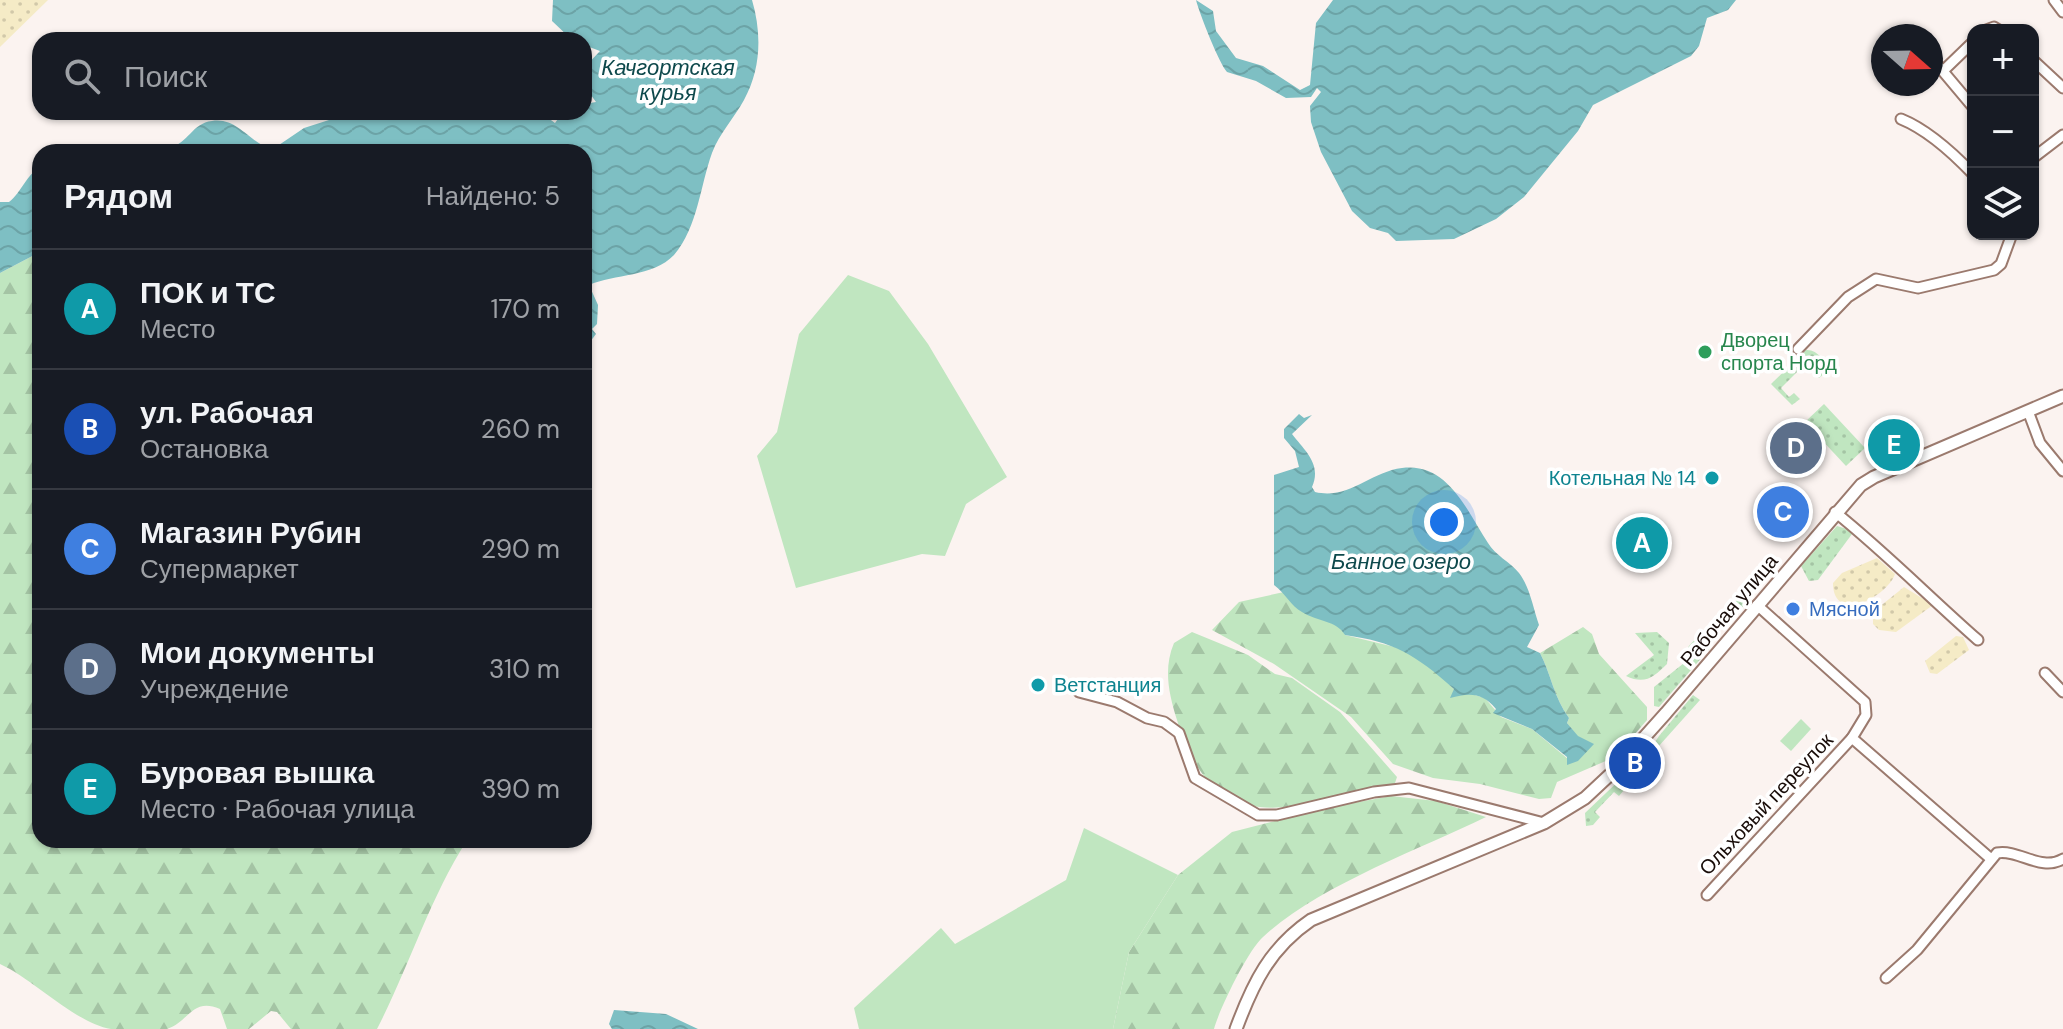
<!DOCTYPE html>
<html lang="ru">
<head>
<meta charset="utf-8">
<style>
	:root { --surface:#171b24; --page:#20242c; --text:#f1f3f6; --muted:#9ea1a6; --line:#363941; --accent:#db2777 }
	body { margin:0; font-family:"DM Sans",sans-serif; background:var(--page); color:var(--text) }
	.controls { position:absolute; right:24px; top:24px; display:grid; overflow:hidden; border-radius:16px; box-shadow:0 2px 6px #0004 }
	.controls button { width:72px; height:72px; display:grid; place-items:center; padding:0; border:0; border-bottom:2px solid var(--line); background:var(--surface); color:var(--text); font:40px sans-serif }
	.compass { position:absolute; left:1871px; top:24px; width:72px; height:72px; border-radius:50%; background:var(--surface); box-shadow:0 2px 6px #0004; rotate:110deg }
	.you { position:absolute; left:1444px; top:522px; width:28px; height:28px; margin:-20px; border:6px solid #fff; border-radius:50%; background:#1a73e8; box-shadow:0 0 0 12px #1a73e833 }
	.badge { display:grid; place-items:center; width:52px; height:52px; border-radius:50%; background:var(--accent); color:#fff; font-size:26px; font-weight:700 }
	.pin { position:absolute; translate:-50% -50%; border:4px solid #fff; box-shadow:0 2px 8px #0006 }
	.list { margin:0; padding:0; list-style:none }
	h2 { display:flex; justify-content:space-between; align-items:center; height:104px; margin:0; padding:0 32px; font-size:34px }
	h2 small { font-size:26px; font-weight:400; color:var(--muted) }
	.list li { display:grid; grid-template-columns:52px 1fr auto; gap:24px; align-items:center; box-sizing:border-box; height:120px; padding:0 32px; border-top:2px solid var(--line) }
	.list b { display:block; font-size:30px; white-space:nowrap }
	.list p { margin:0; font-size:26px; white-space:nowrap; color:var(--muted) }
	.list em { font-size:26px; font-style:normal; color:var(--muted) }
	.icon { flex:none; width:44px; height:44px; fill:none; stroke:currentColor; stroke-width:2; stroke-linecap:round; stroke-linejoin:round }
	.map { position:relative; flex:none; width:2063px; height:1029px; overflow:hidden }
	.search { position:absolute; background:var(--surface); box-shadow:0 2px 6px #0004; left:32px; top:32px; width:560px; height:88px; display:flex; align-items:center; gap:20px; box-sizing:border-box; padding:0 28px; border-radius:24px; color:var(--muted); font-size:30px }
	.panel { position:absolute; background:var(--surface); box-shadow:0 2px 6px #0004; left:32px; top:144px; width:560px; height:704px; border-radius:24px }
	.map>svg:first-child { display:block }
</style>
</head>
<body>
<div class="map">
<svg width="2063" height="1029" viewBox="0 0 2063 1029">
	<defs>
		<pattern id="grass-dots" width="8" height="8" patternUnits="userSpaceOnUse" patternTransform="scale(2)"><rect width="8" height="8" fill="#c0e6c0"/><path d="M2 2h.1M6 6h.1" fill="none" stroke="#a4c4a4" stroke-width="1.8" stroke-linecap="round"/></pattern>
		<pattern id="forest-firs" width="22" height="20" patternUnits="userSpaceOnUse" patternTransform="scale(2)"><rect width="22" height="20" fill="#c0e6c0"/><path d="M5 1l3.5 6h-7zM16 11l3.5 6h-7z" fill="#a4c4a4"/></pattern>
		<pattern id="sand-dots" width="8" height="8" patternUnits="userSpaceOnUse" patternTransform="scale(2)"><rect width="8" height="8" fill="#f5ebc6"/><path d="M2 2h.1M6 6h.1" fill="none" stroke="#d1c8a9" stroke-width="1.8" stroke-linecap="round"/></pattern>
		<pattern id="water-waves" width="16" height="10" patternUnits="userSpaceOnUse" patternTransform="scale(2)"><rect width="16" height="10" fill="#7ebfc3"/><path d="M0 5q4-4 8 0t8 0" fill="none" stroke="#6ca3a6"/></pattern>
	</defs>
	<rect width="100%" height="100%" fill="#fbf3f0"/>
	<!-- grass -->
	<g fill="url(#grass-dots)">
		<path d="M1806,350c11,-1 21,12 21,22l-8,6 -5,-5 5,-4 -10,-9 -28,28 8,9 5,-4 6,6 -8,6 -21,-21z"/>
		<path d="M1824,404l41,44 -19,18 -41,-44z"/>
		<path d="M1890,422l29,26 -22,10 -7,-4 8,-9 -4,-3 -6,11 -5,-3z"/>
		<path d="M1837,526l13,4 2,4 -34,46 -9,1 -8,-15z"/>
		<path d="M1776,558l5,3 -55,66h-5l-1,-9z"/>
		<path d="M1657,632l12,11 -2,21c-13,13 -22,21 -41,12l28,-21 -19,-22z"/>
		<path d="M1711,635l-1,13 -51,59 -5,-1v-19l30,-24c1,-16 9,-27 27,-28z"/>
		<path d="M1693,695l7,5 -42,47 -3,-5 4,-6z"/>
		<path d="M1628,772l6,6 -15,18 -5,-4 -19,20 5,5 -7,8 -7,1 -1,-13z"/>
	</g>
	<!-- forest -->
	<g fill="url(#forest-firs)">
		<path d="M40,252v588h427c-38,60 -58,127 -90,189h-86l-14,-17 -6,-1 -22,18h-22l-7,-20c-28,-12 -31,13 -53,20 -13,0 -42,0 -56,0 -36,-6 -76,-49 -111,-65v-691z"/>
		<path d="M1284,592c22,29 32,21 59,37l2,6 58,14 32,21 19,19 31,9 16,19 31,12 36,30 20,-9 -21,-27 2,-5c-15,-20 -18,-44 -29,-65l43,-26 9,7 7,20 48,53v13l-32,37 -58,25 -6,16 -12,1 -59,-15 -47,-6 -40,-14 -42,-47 -77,-53 -62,-34 27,-28z"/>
		<path d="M1192,632l56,23 27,19 17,4 48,34 57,65 -2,6c-13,7 -32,6 -47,10 -87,27 -141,24 -171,-73 -8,-26 -14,-51 -3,-77z"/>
		<path d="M1391,796l45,5 50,16c-68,33 -168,69 -223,120 -15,13 -44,73 -49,92h-101l16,-77 49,-77 54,-43 89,-23z"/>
	</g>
	<!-- sand -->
	<g fill="url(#sand-dots)">
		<path d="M0,0h48l-48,47z"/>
		<path d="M1877,558l18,16c-8,23 -62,51 -62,9l9,-10z"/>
		<path d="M1904,587l29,18 -37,27 -17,-2 -6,-6v-12z"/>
		<path d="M1956,636l7,1 6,13 -32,24 -7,-1 -5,-12z"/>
	</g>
	<!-- garden -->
	<g fill="#c0e6c0">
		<path d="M848,275l41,16 39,53 79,133 -41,27 -21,52 -23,-2 -126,34 -39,-132 20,-24 22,-98z"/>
		<path d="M1801,719l10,10 -20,22 -11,-10z"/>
		<path d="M1084,828l94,47 -49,77 -16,77h-254l-5,-21 87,-80 14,16 111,-64z"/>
	</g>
	<!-- water -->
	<g fill="url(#water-waves)">
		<path d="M553,0h199c10,34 9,69 -8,100 -10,18 -25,34 -32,53 -12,33 -14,73 -38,102 -21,22 -60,19 -85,30l9,20 -1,19 -5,5 4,5 -12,16v-198h-455c14,-12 25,-3 41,-5 18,-3 22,-24 42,-26 27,-4 38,24 61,28l31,-21 50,-16h186l15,11 8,-11h21v-8l12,-2 -8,-11 -4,-23 16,-17 -16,-6v-5l-16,-4 -16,-15z"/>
		<path d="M1196,0l17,11 3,20 20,27 27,8 37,24 10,-5 6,-62 17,-23h403l-8,10 -21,8 -8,28 -8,10 -98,49 -15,26 -54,66 -28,22 -42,20 -58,2 -8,-8 -18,-5 -18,-17 -31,-59 -10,-30 -1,-16 11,-14 -4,-4 -6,9 -25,1 -30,-17 -29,-9c-8,-9 -27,-57 -31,-72z"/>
		<path d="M40,167v85l-40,21v-71h9c12,-9 18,-28 31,-35z"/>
		<path d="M1299,414l5,4 8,-3 -20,19c13,17 30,30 20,53l3,5c34,8 55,-20 87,-24 46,-6 65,43 86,75 7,12 22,19 31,30 11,14 14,35 20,52l-12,22 13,6c11,21 14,45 29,65l-2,5 11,13 16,8 -16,17 -11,4v-8l-35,-28 -39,-16 3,-4c-14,-17 -27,-16 -46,-11l4,-9c-39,-35 -60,-47 -109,-54 -9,-15 -27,-13 -43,-23 -11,-6 -17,-19 -28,-27v-110l25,-8 -4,-16 -11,-13v-9z"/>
		<path d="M614,1010l52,4 32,15h-86l-3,-5z"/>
	</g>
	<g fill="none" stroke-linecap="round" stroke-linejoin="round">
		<defs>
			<g id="minor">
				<path d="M2054,0l9,12"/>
				<path d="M1986,30l8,-3 5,3"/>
				<path d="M2033,60l30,28"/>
				<path d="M1936,63l37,44"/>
				<path d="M1944,70l29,-28"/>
				<path d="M1901,119c27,11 51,33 72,55"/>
				<path d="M2033,158l30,-23"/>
				<path d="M1798,349l50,-52 28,-18 42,9 76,-18 7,-6 11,-30"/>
				<path d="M2028,411l12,32 23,28"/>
				<path d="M1835,512c50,40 95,86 143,128"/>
				<path d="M1757,605l108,97 1,13 -14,23 139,121"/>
				<path d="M2045,673l18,19"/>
				<path d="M1079,692l38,10 30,16 17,4 15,11 16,45 63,37h19l97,-23 35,-4 135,35"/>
				<path d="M1707,895l145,-157"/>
				<path d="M1886,978l31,-28 80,-97c22,-4 44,19 66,6"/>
			</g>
			<path id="major" d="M1236,1029c17,-46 34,-81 75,-109l233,-97 41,-25 30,-28 51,-57 195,-228 13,-8 189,-81"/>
		</defs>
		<!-- minor casing -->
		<use href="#minor" stroke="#9b7a6e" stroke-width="13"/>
		<!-- major casing -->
		<use href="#major" stroke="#9b7a6e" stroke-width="15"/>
		<!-- minor -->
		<use href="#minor" stroke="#fff" stroke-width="9"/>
		<!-- major -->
		<use href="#major" stroke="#fff" stroke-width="11"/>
	</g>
	<!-- markers -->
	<circle fill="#2e9e5b" stroke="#fff" stroke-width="3" cx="1705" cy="352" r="8"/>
	<g fill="#0f9aa8" stroke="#fff" stroke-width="3">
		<circle cx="1712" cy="478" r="8"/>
		<circle cx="1038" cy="685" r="8"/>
	</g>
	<circle fill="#3f7fe0" stroke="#fff" stroke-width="3" cx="1793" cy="609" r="8"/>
	<g text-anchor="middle" stroke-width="7" stroke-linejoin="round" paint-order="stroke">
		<!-- leisure labels -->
		<g font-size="20" fill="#27864d" stroke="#fff" text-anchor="start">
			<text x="1721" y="347">Дворец<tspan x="1721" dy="23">спорта Норд</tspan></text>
		</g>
		<!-- culture labels -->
		<g font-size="20" fill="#0d838f" stroke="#fff" text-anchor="end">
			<text x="1696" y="485">Котельная № 14</text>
			<text x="1054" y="692" text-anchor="start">Ветстанция</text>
		</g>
		<!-- shop labels -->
		<g font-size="20" fill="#366cbe" stroke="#fff" text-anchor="start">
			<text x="1809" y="616">Мясной</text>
		</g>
		<!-- street labels -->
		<g font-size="20" fill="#180c08" stroke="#fff">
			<text transform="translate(1729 610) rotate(-50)" y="7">Рабочая улица</text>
			<text transform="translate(1766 804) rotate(-47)" y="7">Ольховый переулок</text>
		</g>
		<!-- water labels -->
		<g font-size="22" font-style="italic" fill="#0e494c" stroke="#fff">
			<text x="668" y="75">Качгортская<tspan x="668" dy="25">курья</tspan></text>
			<text x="1401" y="569">Банное озеро</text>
		</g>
	</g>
</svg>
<div class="controls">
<button>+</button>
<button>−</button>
<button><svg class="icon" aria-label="layers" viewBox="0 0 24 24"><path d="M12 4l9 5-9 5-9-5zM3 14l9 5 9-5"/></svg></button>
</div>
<svg class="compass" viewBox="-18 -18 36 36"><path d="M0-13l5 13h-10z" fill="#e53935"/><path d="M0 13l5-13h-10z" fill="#9ea1a6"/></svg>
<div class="you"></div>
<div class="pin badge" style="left:1642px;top:543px;background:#0f9aa8">A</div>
<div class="pin badge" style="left:1635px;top:763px;background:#1a4fb4">B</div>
<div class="pin badge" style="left:1783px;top:512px;background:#3f7fe0">C</div>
<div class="pin badge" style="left:1796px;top:448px;background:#5c6f8a">D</div>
<div class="pin badge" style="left:1894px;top:445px;background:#0f9aa8">E</div>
<div class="search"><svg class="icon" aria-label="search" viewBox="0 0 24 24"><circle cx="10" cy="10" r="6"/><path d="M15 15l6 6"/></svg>Поиск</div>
<section class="panel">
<h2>Рядом<small>Найдено: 5</small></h2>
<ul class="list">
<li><span class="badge" style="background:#0f9aa8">A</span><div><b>ПОК и ТС</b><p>Место</p></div><em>170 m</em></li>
<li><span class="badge" style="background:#1a4fb4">B</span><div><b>ул. Рабочая</b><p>Остановка</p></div><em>260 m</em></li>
<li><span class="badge" style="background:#3f7fe0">C</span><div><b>Магазин Рубин</b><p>Супермаркет</p></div><em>290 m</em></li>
<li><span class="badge" style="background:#5c6f8a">D</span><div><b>Мои документы</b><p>Учреждение</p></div><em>310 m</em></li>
<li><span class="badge" style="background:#0f9aa8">E</span><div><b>Буровая вышка</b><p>Место · Рабочая улица</p></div><em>390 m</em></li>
</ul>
</section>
</div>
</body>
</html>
